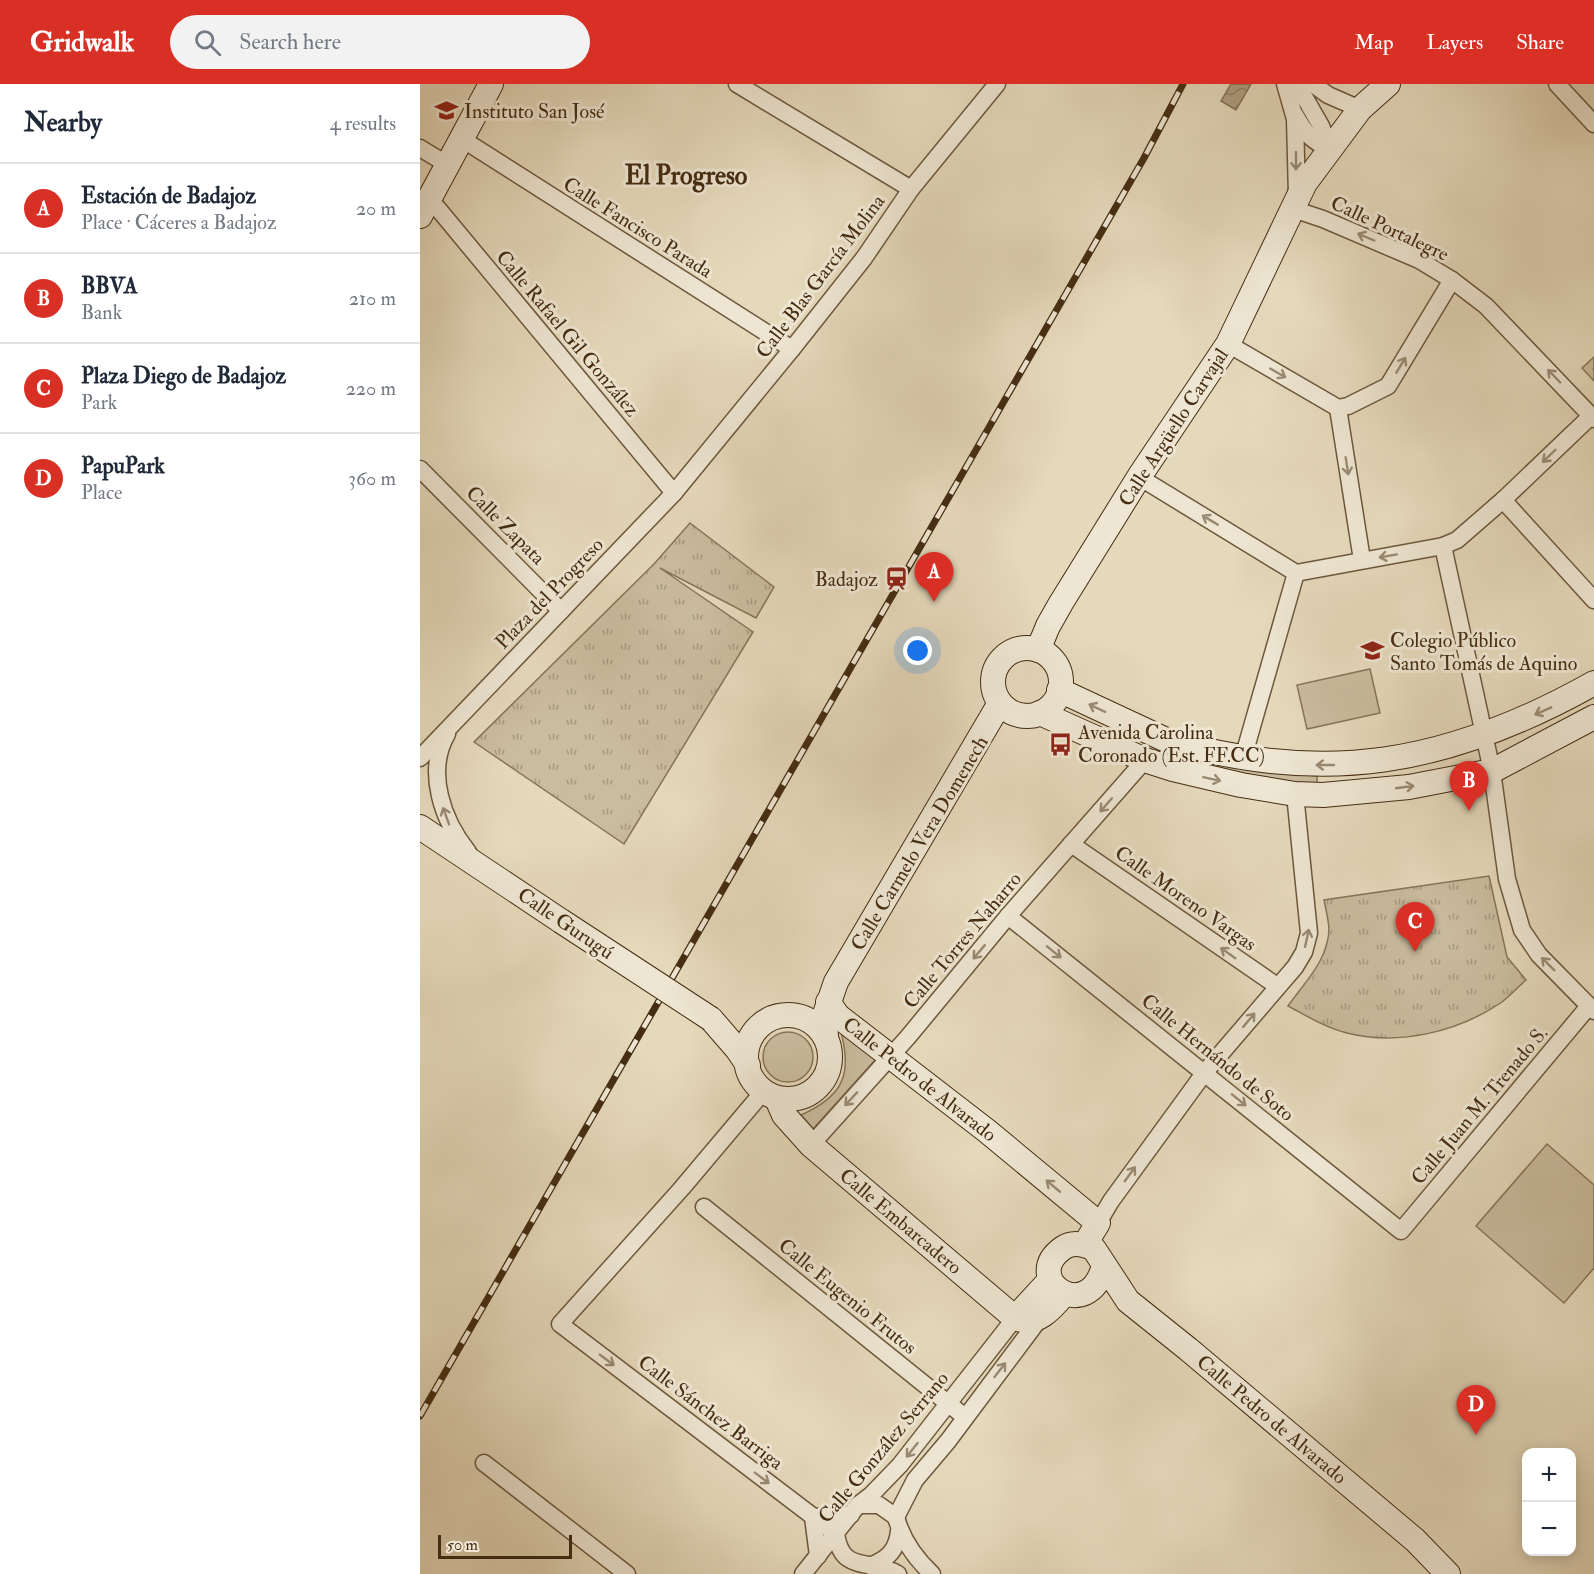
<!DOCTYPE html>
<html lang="en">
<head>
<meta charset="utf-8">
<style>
	:root { --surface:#fff; --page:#f2f2f3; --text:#1f2937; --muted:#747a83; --line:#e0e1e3; --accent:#d93025 }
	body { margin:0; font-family:"IM FELL Double Pica",serif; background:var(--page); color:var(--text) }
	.controls { position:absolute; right:18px; bottom:18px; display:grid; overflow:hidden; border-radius:12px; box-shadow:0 3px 15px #0003 }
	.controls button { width:54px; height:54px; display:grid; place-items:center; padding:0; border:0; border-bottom:2px solid var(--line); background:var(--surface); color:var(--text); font:30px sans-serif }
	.scale { position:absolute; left:18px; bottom:15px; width:134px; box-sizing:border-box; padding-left:6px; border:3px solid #452d12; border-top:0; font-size:16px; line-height:21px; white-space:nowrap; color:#452d12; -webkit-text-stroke:4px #eee6d3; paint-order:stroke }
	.you { position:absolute; left:498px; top:567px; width:21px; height:21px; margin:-15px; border:4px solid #fff; border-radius:50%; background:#1a73e8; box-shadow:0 0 0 9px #1a73e833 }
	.badge { display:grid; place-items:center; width:39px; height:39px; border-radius:50%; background:var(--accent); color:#fff; font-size:20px; font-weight:700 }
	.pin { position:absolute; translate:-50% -50px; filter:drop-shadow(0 2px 3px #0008) }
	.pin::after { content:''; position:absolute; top:32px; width:21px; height:18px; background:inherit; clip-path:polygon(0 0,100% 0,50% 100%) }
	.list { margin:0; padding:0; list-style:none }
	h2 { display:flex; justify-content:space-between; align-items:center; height:78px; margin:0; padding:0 24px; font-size:26px }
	h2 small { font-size:20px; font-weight:400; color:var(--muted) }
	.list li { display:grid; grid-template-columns:39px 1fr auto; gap:18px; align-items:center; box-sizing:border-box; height:90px; padding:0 24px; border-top:2px solid var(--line) }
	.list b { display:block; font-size:22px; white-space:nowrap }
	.list p { margin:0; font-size:20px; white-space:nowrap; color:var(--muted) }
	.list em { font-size:20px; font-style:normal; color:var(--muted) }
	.icon { flex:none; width:33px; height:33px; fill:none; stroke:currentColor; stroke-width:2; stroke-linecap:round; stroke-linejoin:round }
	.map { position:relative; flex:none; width:1174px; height:1490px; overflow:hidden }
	header { display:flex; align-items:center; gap:36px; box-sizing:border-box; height:84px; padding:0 30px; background:var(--accent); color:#fff }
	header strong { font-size:28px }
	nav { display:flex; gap:33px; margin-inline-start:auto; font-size:21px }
	.search { width:420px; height:54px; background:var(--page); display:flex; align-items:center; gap:15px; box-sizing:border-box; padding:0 21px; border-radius:33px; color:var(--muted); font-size:22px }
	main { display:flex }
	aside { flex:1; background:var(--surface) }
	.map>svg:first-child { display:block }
</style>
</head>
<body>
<header>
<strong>Gridwalk</strong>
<div class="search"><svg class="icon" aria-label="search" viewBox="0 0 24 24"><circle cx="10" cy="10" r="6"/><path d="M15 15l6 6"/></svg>Search here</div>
<nav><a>Map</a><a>Layers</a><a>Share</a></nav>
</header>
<main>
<aside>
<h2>Nearby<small>4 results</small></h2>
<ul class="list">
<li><span class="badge">A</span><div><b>Estación de Badajoz</b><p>Place · Cáceres a Badajoz</p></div><em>20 m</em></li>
<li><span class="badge">B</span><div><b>BBVA</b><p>Bank</p></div><em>210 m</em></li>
<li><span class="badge">C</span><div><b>Plaza Diego de Badajoz</b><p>Park</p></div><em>220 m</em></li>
<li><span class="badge">D</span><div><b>PapuPark</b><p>Place</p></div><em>360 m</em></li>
</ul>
</aside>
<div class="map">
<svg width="1174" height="1490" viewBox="0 0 1174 1490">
	<defs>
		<pattern id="park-tufts" width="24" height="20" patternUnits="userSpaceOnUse" patternTransform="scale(1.5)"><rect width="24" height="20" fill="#cabc9e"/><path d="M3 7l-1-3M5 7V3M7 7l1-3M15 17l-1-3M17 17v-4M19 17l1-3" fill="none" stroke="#a6997f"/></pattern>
		<pattern id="garden-dots" width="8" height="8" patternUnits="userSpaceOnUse" patternTransform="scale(1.5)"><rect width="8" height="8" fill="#cabc9e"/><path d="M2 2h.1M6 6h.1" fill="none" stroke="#a6997f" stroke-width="1.8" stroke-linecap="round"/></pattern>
		<pattern id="water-waves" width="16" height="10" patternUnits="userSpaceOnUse" patternTransform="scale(1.5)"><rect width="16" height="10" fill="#af9f82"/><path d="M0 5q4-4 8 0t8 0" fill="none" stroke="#908269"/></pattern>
	</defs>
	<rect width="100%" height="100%" fill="#e5d9bb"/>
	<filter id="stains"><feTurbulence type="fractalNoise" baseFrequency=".00333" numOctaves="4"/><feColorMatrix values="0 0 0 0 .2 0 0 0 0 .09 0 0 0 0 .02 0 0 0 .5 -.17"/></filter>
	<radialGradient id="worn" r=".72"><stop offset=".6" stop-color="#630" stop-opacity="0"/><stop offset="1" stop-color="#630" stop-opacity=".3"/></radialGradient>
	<!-- grass -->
	<g fill="#cabc9e" stroke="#887458" stroke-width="1.5">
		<path d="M950,585l10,44 -73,16 -10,-44z"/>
		<path d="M755,668l66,16 76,8v8l-36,-2 -107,-23z"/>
		<path d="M420,945l36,30 -63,70 -12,-14c43,-19 52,-42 39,-86z"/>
		<circle cx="368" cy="973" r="25"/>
		<path d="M1127,1060l47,41v83l-30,35 -88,-77z"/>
	</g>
	<!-- park -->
	<g fill="url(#park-tufts)" stroke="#887458" stroke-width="1.5">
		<path d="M270,439l84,64 -18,31 -96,-50 93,64 -129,212 -150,-102 180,-178z"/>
		<path d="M1069,792l18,81 19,23c-8,7 -15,15 -24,22 -44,30 -103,44 -155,31 -21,-5 -40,-17 -59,-27 17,-24 41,-47 41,-78 -1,-10 -3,-19 -5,-28z"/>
	</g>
	<!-- garden -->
	<path fill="url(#garden-dots)" stroke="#887458" stroke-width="1.5" d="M1174,273v24l-12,-13z"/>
	<!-- water -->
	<path fill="url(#water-waves)" stroke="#857155" stroke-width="1.5" d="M811,0h20l-15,26 -15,-9z"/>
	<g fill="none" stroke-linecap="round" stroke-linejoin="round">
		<defs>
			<g id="street">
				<path d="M317,0l174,105"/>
				<path d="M865,0l10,35 2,77"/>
				<path d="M877,0l24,42 9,23"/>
				<path d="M893,0l15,11 32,14"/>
				<path d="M1137,0l37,40"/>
				<path d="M875,31c10,18 16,26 35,34"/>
				<path d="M42,55l330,210"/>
				<path d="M0,64l28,17"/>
				<path d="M10,115l244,294"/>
				<path d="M873,125l30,10 96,41 33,20 34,26 108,113"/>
				<path d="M808,260l110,64 10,-2 40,-20 64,-106"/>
				<path d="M918,324l24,152"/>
				<path d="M0,385l141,142"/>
				<path d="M719,393l157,96 147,-27 14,-6 46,-40 88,-84"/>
				<path d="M1083,416l91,100"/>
				<path d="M1023,462l49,225 15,108 15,51 17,25 55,56"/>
				<path d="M27,650c-22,38 -4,87 21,118"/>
				<path d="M0,674l254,-265 118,-144 72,-91 47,-69 86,-105"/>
				<path d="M823,674l53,-185"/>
				<path d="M651,760l206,142"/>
				<path d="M588,832l393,315 188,-225"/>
				<path d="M343,1008l-81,96 -122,136 276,210c6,40 33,24 62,40"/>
				<path d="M391,1061l97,-108 100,-121 137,-156"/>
				<path d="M284,1123l261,210"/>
				<path d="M678,1139l13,-22 94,-129 90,-105 9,-15 5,-19 -14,-139"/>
				<path d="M64,1379l143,111"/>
				<path d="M438,1421h21l17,12c6,23 19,41 36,57"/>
				<path d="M476,1433l19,-37 33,-39 92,-123"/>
				<path d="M398,1472l-5,-39 38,-2"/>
				<path d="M450,1482c18,-7 27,-16 29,-35"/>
				<path d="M383,1490l55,-69 13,-10 29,-30 115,-147"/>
			</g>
			<g id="secondary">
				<path d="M0,132l71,-132"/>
				<circle cx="607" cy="598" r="34"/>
				<path d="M618,566l10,-24 13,-23 78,-126 89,-133 77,-161 55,-74 28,-25"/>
				<path d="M639,606l105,49c160,48 286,25 430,-56"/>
				<path d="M620,629l105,47 28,9 68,16 54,9 28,1 86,-8 83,-16 102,-54"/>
				<path d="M0,743l141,94"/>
				<path d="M408,918l10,14 149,115 111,92 -13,21"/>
				<circle cx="368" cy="973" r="42"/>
				<path d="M291,935l26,30 11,16"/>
				<path d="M406,954l-1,-24 11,-32 164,-279"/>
				<path d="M357,1015l7,16 27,30 204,173c21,9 37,-9 49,-24"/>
				<path d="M684,1181c-15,62 -85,14 -41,-17 10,-7 21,-4 31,1l34,52 60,48 227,191 33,34"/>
				<path d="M595,1234l35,-38"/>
			</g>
		</defs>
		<!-- street casing -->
		<use href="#street" stroke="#6d583c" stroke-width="19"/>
		<!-- secondary casing -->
		<use href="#secondary" stroke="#452d12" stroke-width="26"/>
		<!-- street -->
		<use href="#street" stroke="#eee6d3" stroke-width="16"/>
		<!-- secondary -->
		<use href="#secondary" stroke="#eee6d3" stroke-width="24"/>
		<defs>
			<path id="rail" d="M0,1332l724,-1258 39,-74"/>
		</defs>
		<!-- rail casing -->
		<use href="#rail" stroke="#452d12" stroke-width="7"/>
		<!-- rail -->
		<use href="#rail" stroke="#eee6d3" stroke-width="4.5" stroke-dasharray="14" stroke-linecap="butt"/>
		<defs>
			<path id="secondary-bridge" d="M141,837l150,98"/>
		</defs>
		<!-- secondary-bridge casing -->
		<use href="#secondary-bridge" stroke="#452d12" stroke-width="26" stroke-linecap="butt"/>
		<!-- secondary-bridge -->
		<use href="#secondary-bridge" stroke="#eee6d3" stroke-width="24"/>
	</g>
	<!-- one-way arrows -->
	<defs><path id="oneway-shaft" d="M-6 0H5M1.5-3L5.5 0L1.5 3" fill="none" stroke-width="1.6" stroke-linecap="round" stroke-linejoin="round" transform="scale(1.5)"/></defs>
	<g stroke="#9a8a72">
		<use href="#oneway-shaft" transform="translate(876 77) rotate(90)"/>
		<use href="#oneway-shaft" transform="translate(946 153) rotate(-157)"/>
		<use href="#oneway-shaft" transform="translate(981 281) rotate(-59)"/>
		<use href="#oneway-shaft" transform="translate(858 289) rotate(30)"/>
		<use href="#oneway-shaft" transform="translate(1134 292) rotate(-134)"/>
		<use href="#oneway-shaft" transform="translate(1129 372) rotate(136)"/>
		<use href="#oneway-shaft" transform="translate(927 382) rotate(81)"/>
		<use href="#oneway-shaft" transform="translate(790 436) rotate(-149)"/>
		<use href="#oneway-shaft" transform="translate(968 472) rotate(170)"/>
		<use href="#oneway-shaft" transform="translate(677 624) rotate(-155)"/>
		<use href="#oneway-shaft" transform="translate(1123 627) rotate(156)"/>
		<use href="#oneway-shaft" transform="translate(905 681) rotate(180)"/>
		<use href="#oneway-shaft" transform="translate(792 695) rotate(12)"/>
		<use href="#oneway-shaft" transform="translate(985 703) rotate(-8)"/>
		<use href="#oneway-shaft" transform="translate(686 721) rotate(131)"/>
		<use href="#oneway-shaft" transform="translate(26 732) rotate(-110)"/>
		<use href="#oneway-shaft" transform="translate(887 854) rotate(-78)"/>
		<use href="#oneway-shaft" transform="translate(559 868) rotate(130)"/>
		<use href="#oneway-shaft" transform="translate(634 868) rotate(39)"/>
		<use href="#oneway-shaft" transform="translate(808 869) rotate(-145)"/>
		<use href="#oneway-shaft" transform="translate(1128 880) rotate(-135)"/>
		<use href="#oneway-shaft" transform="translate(829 936) rotate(-50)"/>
		<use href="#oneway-shaft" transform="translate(431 1015) rotate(133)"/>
		<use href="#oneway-shaft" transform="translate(819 1016) rotate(39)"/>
		<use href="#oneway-shaft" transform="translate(710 1090) rotate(-54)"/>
		<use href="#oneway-shaft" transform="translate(633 1102) rotate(-140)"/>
		<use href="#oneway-shaft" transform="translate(187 1276) rotate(37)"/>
		<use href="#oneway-shaft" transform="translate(580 1286) rotate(-52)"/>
		<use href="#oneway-shaft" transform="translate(492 1366) rotate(128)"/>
		<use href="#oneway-shaft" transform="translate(342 1394) rotate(37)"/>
	</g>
	<!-- icons -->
	<defs>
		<symbol id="school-bare" viewBox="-9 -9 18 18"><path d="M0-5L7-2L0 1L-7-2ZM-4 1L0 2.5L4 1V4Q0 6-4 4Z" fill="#8f2418" stroke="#eee6d3" stroke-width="2.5" paint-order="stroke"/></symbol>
		<symbol id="station-bare" viewBox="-9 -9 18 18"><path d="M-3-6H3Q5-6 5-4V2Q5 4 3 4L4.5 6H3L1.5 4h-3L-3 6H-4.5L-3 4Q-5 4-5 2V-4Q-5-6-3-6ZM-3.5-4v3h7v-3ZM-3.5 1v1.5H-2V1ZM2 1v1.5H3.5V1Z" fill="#8f2418" stroke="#eee6d3" stroke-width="2.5" paint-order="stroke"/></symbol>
		<symbol id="bus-bare" viewBox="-9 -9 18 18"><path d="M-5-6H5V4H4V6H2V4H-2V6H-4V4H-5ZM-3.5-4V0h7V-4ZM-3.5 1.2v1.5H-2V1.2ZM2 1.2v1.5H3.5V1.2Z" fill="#8f2418" stroke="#eee6d3" stroke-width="2.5" paint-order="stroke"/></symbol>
	</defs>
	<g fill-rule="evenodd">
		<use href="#school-bare" x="10" y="10" width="33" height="33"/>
		<use href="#station-bare" x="460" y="478" width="33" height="33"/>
		<use href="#school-bare" x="936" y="550" width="33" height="33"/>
		<use href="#bus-bare" x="624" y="644" width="33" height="33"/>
	</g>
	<g text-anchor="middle" stroke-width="6" stroke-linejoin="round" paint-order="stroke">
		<!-- poi labels -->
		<g font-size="20" fill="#452d12" stroke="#eee6d3" text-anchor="start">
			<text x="44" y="34">Instituto San José</text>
			<text x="458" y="502" text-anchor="end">Badajoz</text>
			<text x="970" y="563">Colegio Público<tspan x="970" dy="23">Santo Tomás de Aquino</tspan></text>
			<text x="658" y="655">Avenida Carolina<tspan x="658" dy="23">Coronado (Est. FF.CC)</tspan></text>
		</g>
		<!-- street labels -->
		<g font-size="20" fill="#452d12" stroke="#eee6d3">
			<text transform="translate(218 143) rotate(32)" y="7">Calle Fancisco Parada</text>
			<text transform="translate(970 144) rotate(25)" y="7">Calle Portalegre</text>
			<text transform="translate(400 192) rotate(-53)" y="7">Calle Blas García Molina</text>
			<text transform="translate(148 249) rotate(50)" y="7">Calle Rafael Gil González</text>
			<text transform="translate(753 343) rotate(-57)" y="7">Calle Argüello Carvajal</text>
			<text transform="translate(86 441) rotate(45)" y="7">Calle Zapata</text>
			<text transform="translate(129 509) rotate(-46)" y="7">Plaza del Progreso</text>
			<text transform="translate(499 759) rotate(-59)" y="7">Calle Carmelo Vera Domenech</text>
			<text transform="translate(766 814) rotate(35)" y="7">Calle Moreno Vargas</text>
			<text transform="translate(146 839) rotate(34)" y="7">Calle Gurugú</text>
			<text transform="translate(542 856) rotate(-50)" y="7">Calle Torres Naharro</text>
			<text transform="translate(798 973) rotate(39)" y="7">Calle Hernándo de Soto</text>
			<text transform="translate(500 995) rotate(38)" y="7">Calle Pedro de Alvarado</text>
			<text transform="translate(1059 1021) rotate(-50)" y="7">Calle Juan M. Trenado S.</text>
			<text transform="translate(481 1137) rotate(40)" y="7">Calle Embarcadero</text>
			<text transform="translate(428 1212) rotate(39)" y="7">Calle Eugenio Frutos</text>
			<text transform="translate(291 1328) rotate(37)" y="7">Calle Sánchez Barriga</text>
			<text transform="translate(852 1335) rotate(40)" y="7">Calle Pedro de Alvarado</text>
			<text transform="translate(463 1363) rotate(-50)" y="7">Calle González Serrano</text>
		</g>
		<!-- district labels -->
		<g font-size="26" font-weight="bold" fill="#452d12" stroke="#eee6d3">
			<text x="266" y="100">El Progreso</text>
		</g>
	</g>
	<rect width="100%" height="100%" filter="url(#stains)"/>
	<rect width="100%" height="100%" fill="url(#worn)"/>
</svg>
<div class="controls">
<button>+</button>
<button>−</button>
</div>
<div class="scale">50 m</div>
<div class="you"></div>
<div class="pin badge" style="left:514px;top:518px">A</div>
<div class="pin badge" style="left:1049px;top:727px">B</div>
<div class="pin badge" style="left:995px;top:868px">C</div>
<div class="pin badge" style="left:1056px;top:1351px">D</div>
</div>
</main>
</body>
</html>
